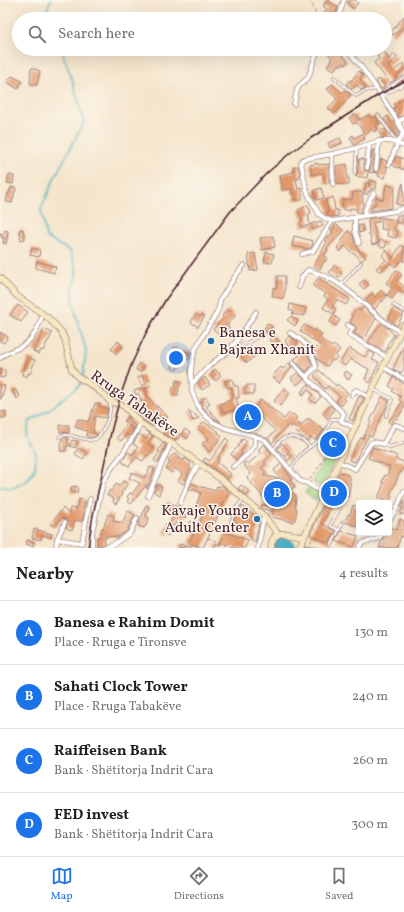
<!DOCTYPE html>
<html lang="en">
<head>
<meta charset="utf-8">
<style>
	:root { --surface:#fff; --page:#f6f6f6; --text:#202124; --muted:#757577; --line:#e0e0e0; --accent:#1a73e8 }
	body { margin:0; font-family:Vollkorn,serif; background:var(--page); color:var(--text) }
	.controls { position:absolute; right:12px; bottom:12px; display:grid; overflow:hidden; border-radius:4px; box-shadow:0 4px 16px #0002 }
	.controls button { width:36px; height:36px; display:grid; place-items:center; padding:0; border:0; border-bottom:1px solid var(--line); background:var(--surface); color:var(--text); font:20px sans-serif }
	.you { position:absolute; left:176px; top:358px; width:14px; height:14px; margin:-10px; border:3px solid #fff; border-radius:50%; background:#1a73e8; box-shadow:0 0 0 6px #1a73e833 }
	.badge { display:grid; place-items:center; width:26px; height:26px; border-radius:50%; background:var(--accent); color:#fff; font-size:13px; font-weight:700 }
	.pin { position:absolute; translate:-50% -50%; border:2px solid #fff; box-shadow:0 1px 4px #0006 }
	.list { margin:0; padding:0; list-style:none }
	h2 { display:flex; justify-content:space-between; align-items:center; height:52px; margin:0; padding:0 16px; font-size:17px }
	h2 small { font-size:13px; font-weight:400; color:var(--muted) }
	.list li { display:grid; grid-template-columns:26px 1fr auto; gap:12px; align-items:center; box-sizing:border-box; height:64px; padding:0 16px; border-top:1px solid var(--line) }
	.list b { display:block; font-size:15px; white-space:nowrap }
	.list p { margin:0; font-size:13px; white-space:nowrap; color:var(--muted) }
	.list em { font-size:13px; font-style:normal; color:var(--muted) }
	.icon { flex:none; width:22px; height:22px; fill:none; stroke:currentColor; stroke-width:2; stroke-linecap:round; stroke-linejoin:round }
	.map { position:relative; flex:none; width:404px; height:548px; overflow:hidden }
	.search { position:absolute; background:var(--surface); box-shadow:0 4px 16px #0002; left:12px; right:12px; top:12px; height:44px; display:flex; align-items:center; gap:10px; box-sizing:border-box; padding:0 14px; border-radius:22px; color:var(--muted); font-size:15px }
	.sheet { height:308px; background:var(--surface) }
	nav { display:flex; justify-content:space-around; align-items:center; box-sizing:border-box; height:56px; border-top:1px solid var(--line); background:var(--surface); font-size:11px; color:var(--muted) }
	nav a { display:grid; justify-items:center; gap:2px }
	nav .on { color:var(--accent) }
	.map>svg:first-child { display:block }
</style>
</head>
<body>
<div class="map">
<svg width="404" height="548" viewBox="0 0 404 548">
	<rect width="100%" height="100%" fill="#fbf7ec"/>
	<filter id="ink" filterUnits="userSpaceOnUse"><feTurbulence type="fractalNoise" baseFrequency=".025" numOctaves="2"/><feDisplacementMap in="SourceGraphic" scale="8" xChannelSelector="R" yChannelSelector="G"/><feConvolveMatrix kernelMatrix="1 2 1 2 8 2 1 2 1" color-interpolation-filters="sRGB"/></filter>
	<filter id="wash" filterUnits="userSpaceOnUse"><feTurbulence type="fractalNoise" baseFrequency=".012" numOctaves="4" result="noise"/><feDisplacementMap in="SourceGraphic" scale="16" xChannelSelector="R" yChannelSelector="G"/><feGaussianBlur stdDeviation="0.9" result="paint"/><feColorMatrix in="noise" values="0 0 0 0 0 0 0 0 0 0 0 0 0 0 0 0 0 1.4 0 .05"/><feComposite in="paint" operator="in"/></filter>
	<g filter="url(#wash)">
		<rect width="100%" height="100%" fill="#f5e5cc"/>
		<!-- green -->
		<g fill="#a3d787" stroke="#767b59">
			<path d="M326,457l9,4 -14,26 -9,-6z"/>
			<path d="M310,486l10,6 -5,8 -10,-7z"/>
			<path d="M303,541l26,7h-29z"/>
		</g>
		<!-- water -->
		<path fill="#44afc3" stroke="#476777" d="M282,537c7,0 12,4 13,11h-21c1,-6 3,-8 8,-11z"/>
		<g fill="none" stroke-linecap="round" stroke-linejoin="round">
			<!-- stream -->
			<g stroke="#44afc3" stroke-width="1.5">
				<path d="M51,19l-4,-11 4,-8"/>
				<path d="M61,49l11,30 12,43 -30,57 -13,30 5,28 24,14 7,20 -4,17v15l13,48 -3,26"/>
				<path d="M0,487l13,1 14,-7 8,-12 1,-15 -9,-18 2,-14 21,-13 29,-23 3,-5"/>
			</g>
		</g>
		<g id="blocks">
			<!-- building -->
			<g fill="#e29768">
				<path d="M327,0l11,7 -4,12h-10l3,-4 -3,-2 3,-4 -4,-3z"/>
				<path d="M349,0h6l3,3 -5,6 -6,-6z"/>
				<path d="M367,13l4,6h-12z"/>
				<path d="M404,16v11l-11,8 -2,-3z"/>
				<path d="M324,49h20v1l-4,3 8,8 -3,4 -2,-2 -2,3 -2,-3 -5,7 -7,-4 5,-8z"/>
				<path d="M383,51l6,8 6,-5 2,4 -9,8 4,6 12,-9v7l-8,6 1,2 -7,5 -16,-20 5,-4 -2,-3z"/>
				<path d="M32,68l8,3 -3,14 -7,-1 1,-12h-1z"/>
				<path d="M359,71l4,4 -3,4 6,9 -5,2 -4,-5 -5,4 -6,-5 4,-4 1,1z"/>
				<path d="M12,76l10,5 -4,8 -11,-7z"/>
				<path d="M379,79l6,8 -4,2 -5,-8z"/>
				<path d="M332,84l10,9 3,-3 6,5 -6,6 1,1 -12,12 -6,-6 9,-9 -10,-10z"/>
				<path d="M404,98v17l-5,2 -6,-9 3,-1 -2,-3z"/>
				<path d="M356,114l3,6 10,-5 2,3 4,-2 5,8 -4,2 2,3 -4,3 -2,-3 -8,7 1,3 -11,6 -4,-8 3,-2 1,3 10,-5 -7,-11 -4,2 -4,-6z"/>
				<path d="M388,116l5,7 1,-1 5,10 -2,5 -13,-18z"/>
				<path d="M385,129l4,6 -4,3h-3l-3,-6z"/>
				<path d="M340,138l2,5 -12,5 -2,-5z"/>
				<path d="M372,150h2l-1,19 1,3h3l2,-1 2,-12 6,2 -1,3 1,3 -2,11 -7,-2 1,-3 -11,-1 -1,6 -12,-2 2,-2 2,-15h5v9l1,3h2l3,-1z"/>
				<path d="M396,156l8,3v11l-6,-3v1l-6,-3z"/>
				<path d="M318,163v2l11,-1v19l-4,1 -2,-11 -11,2 -2,-10z"/>
				<path d="M347,164v14h2v7l-12,-1v-9h-1v-9z"/>
				<path d="M298,166l2,12 -4,1 2,10 4,-1v12h-8v-6h-2v-5l-10,1v-4l-2,-11 14,-3 -1,-5z"/>
				<path d="M9,175l5,1 -1,8 -6,-1z"/>
				<path d="M370,180l7,2 -1,7 -5,-1v3h-3v3h-4l2,-11h3v4z"/>
				<path d="M403,183l1,22h-4l-4,-1z"/>
				<path d="M386,185l9,2 -4,21 -21,3 3,-6h2l1,-8 7,3z"/>
				<path d="M11,187l5,1 -4,15 -6,-1 2,-9h1z"/>
				<path d="M321,188l3,10 -8,2 -2,-10z"/>
				<path d="M353,192h9l1,12h1l-3,5v4l-4,-1v-3l-7,-1v3l-8,-2 1,-10 9,1z"/>
				<path d="M333,197l2,13h3v6l-6,1 -4,-1 -1,-5h2l-4,-11z"/>
				<path d="M308,205l3,8 -3,2 2,10 -8,2 -2,-6 3,-1 -5,-10z"/>
				<rect x="397" y="215" width="5" height="8"/>
				<path d="M379,217l17,3 -2,10 4,1 -2,7 -9,-2 1,-6 -7,-1 1,-8 -9,2 5,20 -6,2 -2,-9h-1l-1,-17z"/>
				<path d="M321,221l2,5 -10,4 -2,-6z"/>
				<path d="M336,224l8,7 -17,17 1,1 -4,7 3,1 -2,5 -1,-1 -4,8 -6,-3 13,-24 -2,-2 8,-8 -2,-1z"/>
				<path d="M362,225l2,6 -5,2 -1,-7z"/>
				<path d="M23,229l2,10 -4,1 -2,-10z"/>
				<path d="M5,230l3,1 -2,13 -3,-1 1,-5 -4,-2v-3l4,1z"/>
				<path d="M348,231l5,4 2,7 -1,1 7,10 1,-1 4,5 -5,4 -6,-8 -2,1 -8,-8 -5,6 -3,-4z"/>
				<path d="M273,236l2,11 -13,3 -2,-12z"/>
				<path d="M294,236l19,5 -1,5 -1,2 -4,1 -15,-3z"/>
				<path d="M380,240l7,2 -2,6 -6,-2z"/>
				<path d="M401,245l3,2v15l-2,-2 -7,7 -4,-4 -11,9 -4,-4 10,-8 -4,-5 4,-5 6,7v2z"/>
				<path d="M32,248l8,2 -1,7 -9,-2z"/>
				<path d="M266,252l8,2 -2,9 -8,-1z"/>
				<path d="M255,253l3,17 -8,1 -2,-17z"/>
				<path d="M37,261l19,6 -2,6 -18,-5z"/>
				<path d="M335,265l6,6 -1,1 2,2 -3,3 -1,-1 -2,2 -7,-6z"/>
				<path d="M396,270l6,5 -5,6 7,5v8l-5,-4 -7,9 -5,-4 5,-7 -6,-5 6,-6 -1,-1z"/>
				<path d="M277,276h8v15l-2,8 -11,-3 2,-9 3,1z"/>
				<path d="M318,278l32,21 -4,6 -9,-5 -5,6 4,3 -2,5 -11,-6 5,-9 -4,-3 2,-2 -13,-8z"/>
				<path d="M364,280l5,5 -5,4 -5,-5z"/>
				<path d="M381,290l6,6 -5,6 -2,-1 -5,8 -10,-9 7,-7 3,4z"/>
				<path d="M290,304l16,4 -2,8 -12,-2 2,-2 -5,-2z"/>
				<path d="M18,305l10,7 -7,10 -11,-7z"/>
				<path d="M363,307l13,11 -12,22 -10,-7 2,-3v-3l-6,-5 3,-5 -2,-2 6,-6 3,2z"/>
				<path d="M394,308l10,5 -7,13 -5,-4v-1l-4,-2z"/>
				<path d="M228,309l7,7 -8,9 2,2 -7,10 -9,-8 11,-11 -2,-2z"/>
				<path d="M196,314l4,3 1,-2 3,2 -6,10 -7,-5z"/>
				<path d="M333,315l7,5 -4,6 -6,-4z"/>
				<path d="M291,316l7,5 -3,5 -8,-6z"/>
				<path d="M267,323l5,3 -2,5 9,10 -5,4 -5,-5 3,-4 -5,-3 -1,-2h-3z"/>
				<path d="M381,323l6,5h1l6,7 -7,10 1,1 -3,6 -17,-10z"/>
				<path d="M304,325l10,6 1,-2 7,5 -2,4 11,9 2,-2 7,5 -5,6 2,1 -3,4 -2,-1 -5,6 -10,-7 -3,-9 6,-5 -20,-14z"/>
				<path d="M44,329l8,4 -4,9h-1l-4,9 -2,-1 -2,4 -6,-3 3,-8 1,1z"/>
				<path d="M0,332l8,5 -4,6 -4,-2z"/>
				<path d="M289,336l9,6 -5,7 -7,-5 1,-1 -2,-2z"/>
				<path d="M118,341l5,5 -7,8 -5,-5z"/>
				<path d="M251,346l7,7 -11,10 -6,-6z"/>
				<path d="M404,346v22l-3,5 -8,-4z"/>
				<path d="M174,347l17,6 -2,7 -9,-3 -3,13 -5,-2 3,-13 -3,-1z"/>
				<path d="M303,348l4,5 5,12 -6,7 -12,-13 6,-4 -2,-2z"/>
				<path d="M349,348l16,9 4,-6 6,3 -3,6 7,2 -9,21 -5,-4 4,-10 -19,-10 -5,7 -5,-4z"/>
				<path d="M28,358l7,2 -5,14 -2,-1 -1,4 -5,-2z"/>
				<path d="M139,363l5,3 -3,6 -5,-2z"/>
				<path d="M289,363l3,4 -13,16 -7,-7 9,-9 2,2z"/>
				<path d="M215,369l5,5v2l-4,5 -6,-5z"/>
				<path d="M0,370h5v7l-5,1z"/>
				<path d="M319,370l17,16 1,-2 11,9 -4,5 2,2 -5,6 -5,-5 4,-5 -12,-10 -3,3 -5,-5 1,-1 -7,-7z"/>
				<path d="M346,371l6,4 -4,5 -4,-5z"/>
				<path d="M297,373l7,6 -7,6 -6,-7z"/>
				<path d="M142,375l4,9 -4,2 -4,-8z"/>
				<path d="M205,377l5,8 -8,5 -4,-7z"/>
				<path d="M394,377l10,7v24l-7,11 -1,-1 -5,6 -3,-3 5,-5 9,-14 -3,-2 2,-3 -9,-6 2,-2 -5,-3z"/>
				<path d="M232,379l2,7h4l1,12h-3l3,12h8l6,10 -4,2 -10,2 -4,-14 -12,3 -3,-9 13,-5 -1,-12 -5,1 -2,-7z"/>
				<path d="M176,380l6,2 -2,4h-1l-1,9h-6l1,-8h2z"/>
				<path d="M0,384l5,2 -4,13h-1z"/>
				<path d="M308,384l13,13 -6,6 -6,-4 4,-4 -5,-6 -5,6 -2,-3z"/>
				<path d="M247,385h7v9h-9v-7h2z"/>
				<path d="M146,387l1,2 -3,1 3,4 -1,1 11,12v-1l11,11 -11,8 -1,-3 -3,4 -10,-6 -6,-7 4,-3 -3,-7 4,-2 -4,-8 -2,2 -2,-4z"/>
				<path d="M284,388l6,5 -10,13 -6,-5z"/>
				<path d="M15,389l5,7 -3,3 -5,-7z"/>
				<path d="M359,396l5,2 -11,23 -4,-2z"/>
				<path d="M206,397l4,7 -4,3 15,15 -6,-3 -7,-5 -7,-10 -1,-2 3,-1 -1,-2z"/>
				<path d="M382,397l7,4 -17,36 -3,-2 -7,13h-1l-6,14 -6,-2 6,-13 6,-9 2,1 8,-18h-1z"/>
				<path d="M261,400l23,19 5,-6 3,2 1,-1 4,4 -2,2 6,6 7,-8 16,12 -3,4 -6,6 -4,-3 -3,4 -8,-5 -5,-5 2,-2 -4,-4 -2,2 -2,-3 -15,16 1,1 -3,2 -4,-5 8,-7 -24,-21z"/>
				<path d="M95,403l5,1 -1,2 9,3 -1,3 -1,6 -11,-2 -2,14h1l-1,3 4,1v1l-3,2h-5l-3,-1 1,-5 -12,-4 3,-8 10,3 1,-4h1z"/>
				<path d="M330,405l4,4 -6,10 -5,-5z"/>
				<path d="M188,410l11,8 -6,3z"/>
				<path d="M6,411v7h-6v-6z"/>
				<path d="M128,416l2,2 -1,2 6,6 -1,3 -4,-4 -1,1 4,4 -3,6 -3,-2 -6,7 -4,-3 10,-15 -3,-2z"/>
				<path d="M204,422l15,10 -1,1 4,3 -13,16 -7,-9 7,-4 -11,-11z"/>
				<path d="M60,425h9v8l-9,-1z"/>
				<path d="M167,426l13,9 -2,4 -2,-1 -1,3 -12,-8z"/>
				<path d="M185,429l5,4 -3,6 -6,-5z"/>
				<path d="M139,434l7,5 3,-5 4,2 -5,8 6,4 -6,8 -1,-1 -4,6 -7,-4 -7,9 -7,-4 6,-10 5,3 5,-8 -5,-3z"/>
				<path d="M332,435l5,2 -5,13 -5,-2z"/>
				<path d="M62,438h6v8l-1,1 -1,-1v5h-6z"/>
				<path d="M226,438l3,3 -5,8 -6,8 2,1 -3,4 14,12 -4,5 -24,-18 2,-3 5,3z"/>
				<path d="M242,439l5,2 -6,11 1,2 -6,6 -5,-6 8,-8h-1z"/>
				<path d="M72,440l6,1 -2,7 -6,-2z"/>
				<path d="M163,443l3,2 -8,18 -4,-3 6,-8 -2,-1z"/>
				<path d="M282,443l7,8 -2,2 5,3 -4,5 -3,-5 -8,-7z"/>
				<path d="M264,444l8,10 -8,8 2,2 -5,4 5,4 -3,3 15,4 -11,9 1,2 5,5 4,-4 3,3 7,-6 -13,-18 7,-6 11,15 -2,1 5,6 -5,5 6,4 -1,12 2,3 -2,10 -3,2 -20,-5 1,-6 -10,-2 -2,-1 1,-3 9,1 -24,-28 4,-4 -8,-10 3,-2 2,2 13,-11 -3,-3z"/>
				<path d="M373,447l17,7v-1l7,3 -2,3 9,3v4l-3,7 -1,-1 -10,23 2,1 -3,7 -11,-5 6,-15 -2,-1 3,-7 2,1 3,-9 -22,-9z"/>
				<path d="M78,448l9,5 -4,6 -8,-5z"/>
				<path d="M174,454l10,7 1,-3 6,5 -2,3 2,2 -3,5h1l-5,11 -6,-3 4,-7 -7,-6 -3,5 -6,-4 4,-7 -2,-1 1,-2z"/>
				<path d="M150,467l5,2 -8,20 -1,-1 1,-4 -16,20 -4,-3 2,-2 -2,-2 3,-4 2,1 8,-11 -11,-5 3,-6 12,6 1,-3 2,1z"/>
				<path d="M340,472l10,4v10l-2,11 -12,-2 -1,3 -6,-4z"/>
				<path d="M123,481l5,3 -7,9 1,1 -6,10 -3,-2 1,-3 -7,-4 3,-5 1,1 5,-7 3,2z"/>
				<path d="M192,483l11,5v-1l12,4 2,-5 3,1 2,-2 8,7 -2,2 -25,54 -14,-5 6,-13 -7,-3 3,-6 8,3 5,-11 -4,-1v-2l-5,-2 6,-15 -8,-4v2l-4,-2z"/>
				<path d="M157,484l5,3 -3,8 -5,-3z"/>
				<path d="M241,485l9,7 -3,4 -9,-8z"/>
				<path d="M77,486l1,6 -6,1 -1,-6z"/>
				<path d="M79,499l7,2 -3,9 1,1 -2,11 -7,-2 -3,10 -6,-2 2,-6 -2,-3 -4,-1 -7,9 -5,-3 13,-16 6,6 1,-6 6,1z"/>
				<path d="M404,500v13l-1,2 -3,-1 2,-6 -1,-1z"/>
				<path d="M167,502l21,9 -3,7 -6,-3 -5,11 -1,-1 -5,11 -5,-3 3,-8 2,1 7,-13 -11,-5z"/>
				<path d="M325,502l7,3 -10,19 14,7 -7,12 -19,-8z"/>
				<path d="M146,505l3,2 -3,9 3,2 -3,8h-1l-1,2 -6,-2z"/>
				<path d="M353,505l6,2v20l-14,-5 3,-8 2,1z"/>
				<path d="M242,506l18,13 -5,24 -21,-23 3,-7z"/>
				<path d="M128,511l7,4 -4,7 -4,9 -8,5 -1,1 -12,-1v2h-1l-1,6 -5,2h-2v-9h2l3,-9 1,1 5,-15 6,2 -1,5 9,2z"/>
				<path d="M400,519l4,2v5l-1,4h1v8l-3,-2 -4,12h-18l3,-8 4,-7h3v-6l7,3z"/>
				<path d="M34,529l18,5 -1,4 -9,-3 -1,5 -9,-2z"/>
				<path d="M341,531l17,5 -4,11 -18,-6z"/>
				<path d="M225,532l23,8 -3,8h-31l2,-4 4,1z"/>
				<path d="M27,540l7,2 -1,4 -7,-2z"/>
				<path d="M180,544l12,2v2h-13z"/>
			</g>
		</g>
	</g>
	<g filter="url(#ink)">
		<use href="#blocks" fill-opacity="0" stroke="#a0827c" stroke-width="1"/>
		<g fill="none" stroke-linecap="round" stroke-linejoin="round">
			<defs>
				<g id="lane">
					<path d="M334,77l22,19 8,-5 13,-2"/>
					<path d="M381,93l23,-16"/>
					<path d="M382,96l22,-12"/>
					<path d="M378,115l19,27"/>
					<path d="M355,173l2,-25"/>
					<path d="M341,285l20,-22"/>
					<path d="M393,305l11,6"/>
					<path d="M229,351l5,-1 31,-17"/>
					<path d="M374,390l17,8 1,2 -6,16"/>
					<path d="M59,437c2,-1 4,-2 6,-2 10,-1 25,10 33,2 3,-3 5,-7 7,-11 4,-8 6,-14 5,-23"/>
					<path d="M384,445l5,2 15,-4"/>
					<path d="M274,449c2,-3 4,-7 8,-10 9,-6 22,0 28,8"/>
					<path d="M291,470c4,-10 11,-18 20,-24 4,-3 7,-4 10,-8 6,-6 7,-13 11,-19h9"/>
					<path d="M326,495l13,10 1,3 -9,16v2l8,4"/>
					<path d="M231,522l6,-15 6,-7"/>
					<path d="M331,546l12,-24"/>
				</g>
				<g id="street">
					<path d="M337,19l2,-3 5,-16"/>
					<path d="M347,49l9,12 4,4 17,24 21,33 6,12"/>
					<path d="M294,104l3,-14 3,-5 8,-7 10,-29"/>
					<path d="M398,122l6,-4"/>
					<path d="M396,143l5,-5 2,-6"/>
					<path d="M404,146l-14,-5h-11l-22,7 -25,6 -28,5 -2,1 -1,3 5,25 3,8 10,18 7,5 6,2 32,-5 31,-5 9,-3"/>
					<path d="M332,154l1,30"/>
					<path d="M389,164l9,-21"/>
					<path d="M367,168l2,-23"/>
					<path d="M376,169l3,-28"/>
					<path d="M364,216c1,-8 5,-16 10,-23"/>
					<path d="M355,218v13l4,12"/>
					<path d="M302,254l11,-3 19,-30"/>
					<path d="M244,265l-10,13 -14,22 -1,7 -3,7 -14,23 -7,13 -3,11 -1,11 1,20 7,16 7,8 7,6 12,6 30,8 10,4 35,41 7,2 17,11"/>
					<path d="M299,287l3,-10 6,-7c33,8 54,34 80,54 4,3 9,5 13,8"/>
					<path d="M347,325l6,3 -4,6 2,2 37,22"/>
					<path d="M290,333c15,7 23,18 26,34l-9,9v2l37,36 -3,6v1l14,7"/>
					<path d="M0,358c6,-6 13,-7 20,-11 13,-6 18,-19 23,-33"/>
					<path d="M293,363l14,15"/>
					<path d="M383,367l21,12"/>
					<path d="M192,384l18,-19 18,-14 11,-13 17,-26"/>
					<path d="M352,395l2,-3 2,-2 13,7"/>
					<path d="M339,462l16,7 16,-26 3,-1 9,2 11,-19h2l8,3"/>
					<path d="M233,467l17,-15 5,-7v-9"/>
					<path d="M148,496l23,-53"/>
					<path d="M180,503l10,-24 9,-16"/>
					<path d="M389,520l6,-8 9,-21"/>
					<path d="M57,539l25,4 8,-44"/>
					<path d="M56,548l1,-9 8,-17"/>
					<path d="M92,548v-16l11,-50 10,-16 10,-13 15,-24 2,-6"/>
					<path d="M102,548l12,-4 16,-11 7,-15"/>
					<path d="M258,548l6,-32"/>
					<path d="M359,548c4,-12 17,-2 24,-15"/>
				</g>
				<g id="secondary">
					<path d="M0,278l17,18 30,21 11,11 4,5 3,7 7,30 6,7 15,9 12,10 5,6 10,2 5,3 15,16 31,20 51,37 42,36 14,18"/>
					<path d="M271,548c1,-21 19,-14 33,-11"/>
					<path d="M299,548l84,-181 21,-42"/>
				</g>
			</defs>
			<!-- lane casing -->
			<use href="#lane" stroke="#a0827c" stroke-width="3.5"/>
			<!-- street casing -->
			<use href="#street" stroke="#a0827c" stroke-width="5.5"/>
			<!-- secondary casing -->
			<use href="#secondary" stroke="#a0827c" stroke-width="7"/>
			<!-- path -->
			<g stroke="#a0827c" stroke-width="1" stroke-dasharray="3 3" stroke-linecap="butt">
				<path d="M309,0l5,8 3,11"/>
				<path d="M310,479l7,-9 8,-14"/>
				<path d="M268,513l29,-28"/>
				<path d="M208,538l27,10"/>
				<path d="M308,548l4,-9"/>
			</g>
			<!-- lane -->
			<use href="#lane" stroke="#fff" stroke-width="2"/>
			<!-- street -->
			<use href="#street" stroke="#fff" stroke-width="4"/>
			<!-- secondary -->
			<use href="#secondary" stroke="#f7e8c3" stroke-width="5.5"/>
			<!-- rail -->
			<path stroke="#4a1f2b" stroke-width="1.5" d="M88,548l5,-33 19,-87 9,-34 11,-31 14,-30 20,-34 64,-87 36,-38 24,-21 21,-15 69,-44 24,-13"/>
		</g>
	</g>
	<!-- markers -->
	<g fill="#1f6fb2" stroke="#fbf7ec" stroke-width="1.5">
		<circle cx="211" cy="341" r="4"/>
		<circle cx="257" cy="519" r="4"/>
	</g>
	<g text-anchor="middle" stroke-width="3" stroke-linejoin="round" paint-order="stroke">
		<!-- poi labels -->
		<g font-size="15" fill="#4a1f2b" stroke="#fbf7ec" text-anchor="start">
			<text x="219" y="337">Banesa e<tspan x="219" dy="17">Bajram Xhanit</tspan></text>
			<text x="249" y="515" text-anchor="end">Kavaje Young<tspan x="249" dy="17">Adult Center</tspan></text>
		</g>
		<!-- street labels -->
		<g font-size="15" fill="#4a1f2b" stroke="#fbf7ec">
			<text transform="translate(135 403) rotate(35)" y="5">Rruga Tabakëve</text>
		</g>
	</g>
</svg>
<div class="controls">
<button><svg class="icon" aria-label="layers" viewBox="0 0 24 24"><path d="M12 4l9 5-9 5-9-5zM3 14l9 5 9-5"/></svg></button>
</div>
<div class="you"></div>
<div class="pin badge" style="left:248px;top:417px">A</div>
<div class="pin badge" style="left:277px;top:494px">B</div>
<div class="pin badge" style="left:333px;top:444px">C</div>
<div class="pin badge" style="left:334px;top:493px">D</div>
<div class="search"><svg class="icon" aria-label="search" viewBox="0 0 24 24"><circle cx="10" cy="10" r="6"/><path d="M15 15l6 6"/></svg>Search here</div>
</div>
<section class="sheet">
<h2>Nearby<small>4 results</small></h2>
<ul class="list">
<li><span class="badge">A</span><div><b>Banesa e Rahim Domit</b><p>Place · Rruga e Tironsve</p></div><em>130 m</em></li>
<li><span class="badge">B</span><div><b>Sahati Clock Tower</b><p>Place · Rruga Tabakëve</p></div><em>240 m</em></li>
<li><span class="badge">C</span><div><b>Raiffeisen Bank</b><p>Bank · Shëtitorja Indrit Cara</p></div><em>260 m</em></li>
<li><span class="badge">D</span><div><b>FED invest</b><p>Bank · Shëtitorja Indrit Cara</p></div><em>300 m</em></li>
</ul>
</section>
<nav>
<a class="on"><svg class="icon" aria-label="map" viewBox="0 0 24 24"><path d="M3 6l6-2 6 2 6-2v14l-6 2-6-2-6 2zM9 4v14M15 6v14"/></svg>Map</a>
<a><svg class="icon" aria-label="directions" viewBox="0 0 24 24"><path d="M12 3l9 9-9 9-9-9zM9 14v-3h6M13 9l2 2-2 2"/></svg>Directions</a>
<a><svg class="icon" aria-label="saved" viewBox="0 0 24 24"><path d="M7 4h10v16l-5-4-5 4z"/></svg>Saved</a>
</nav>
</body>
</html>
